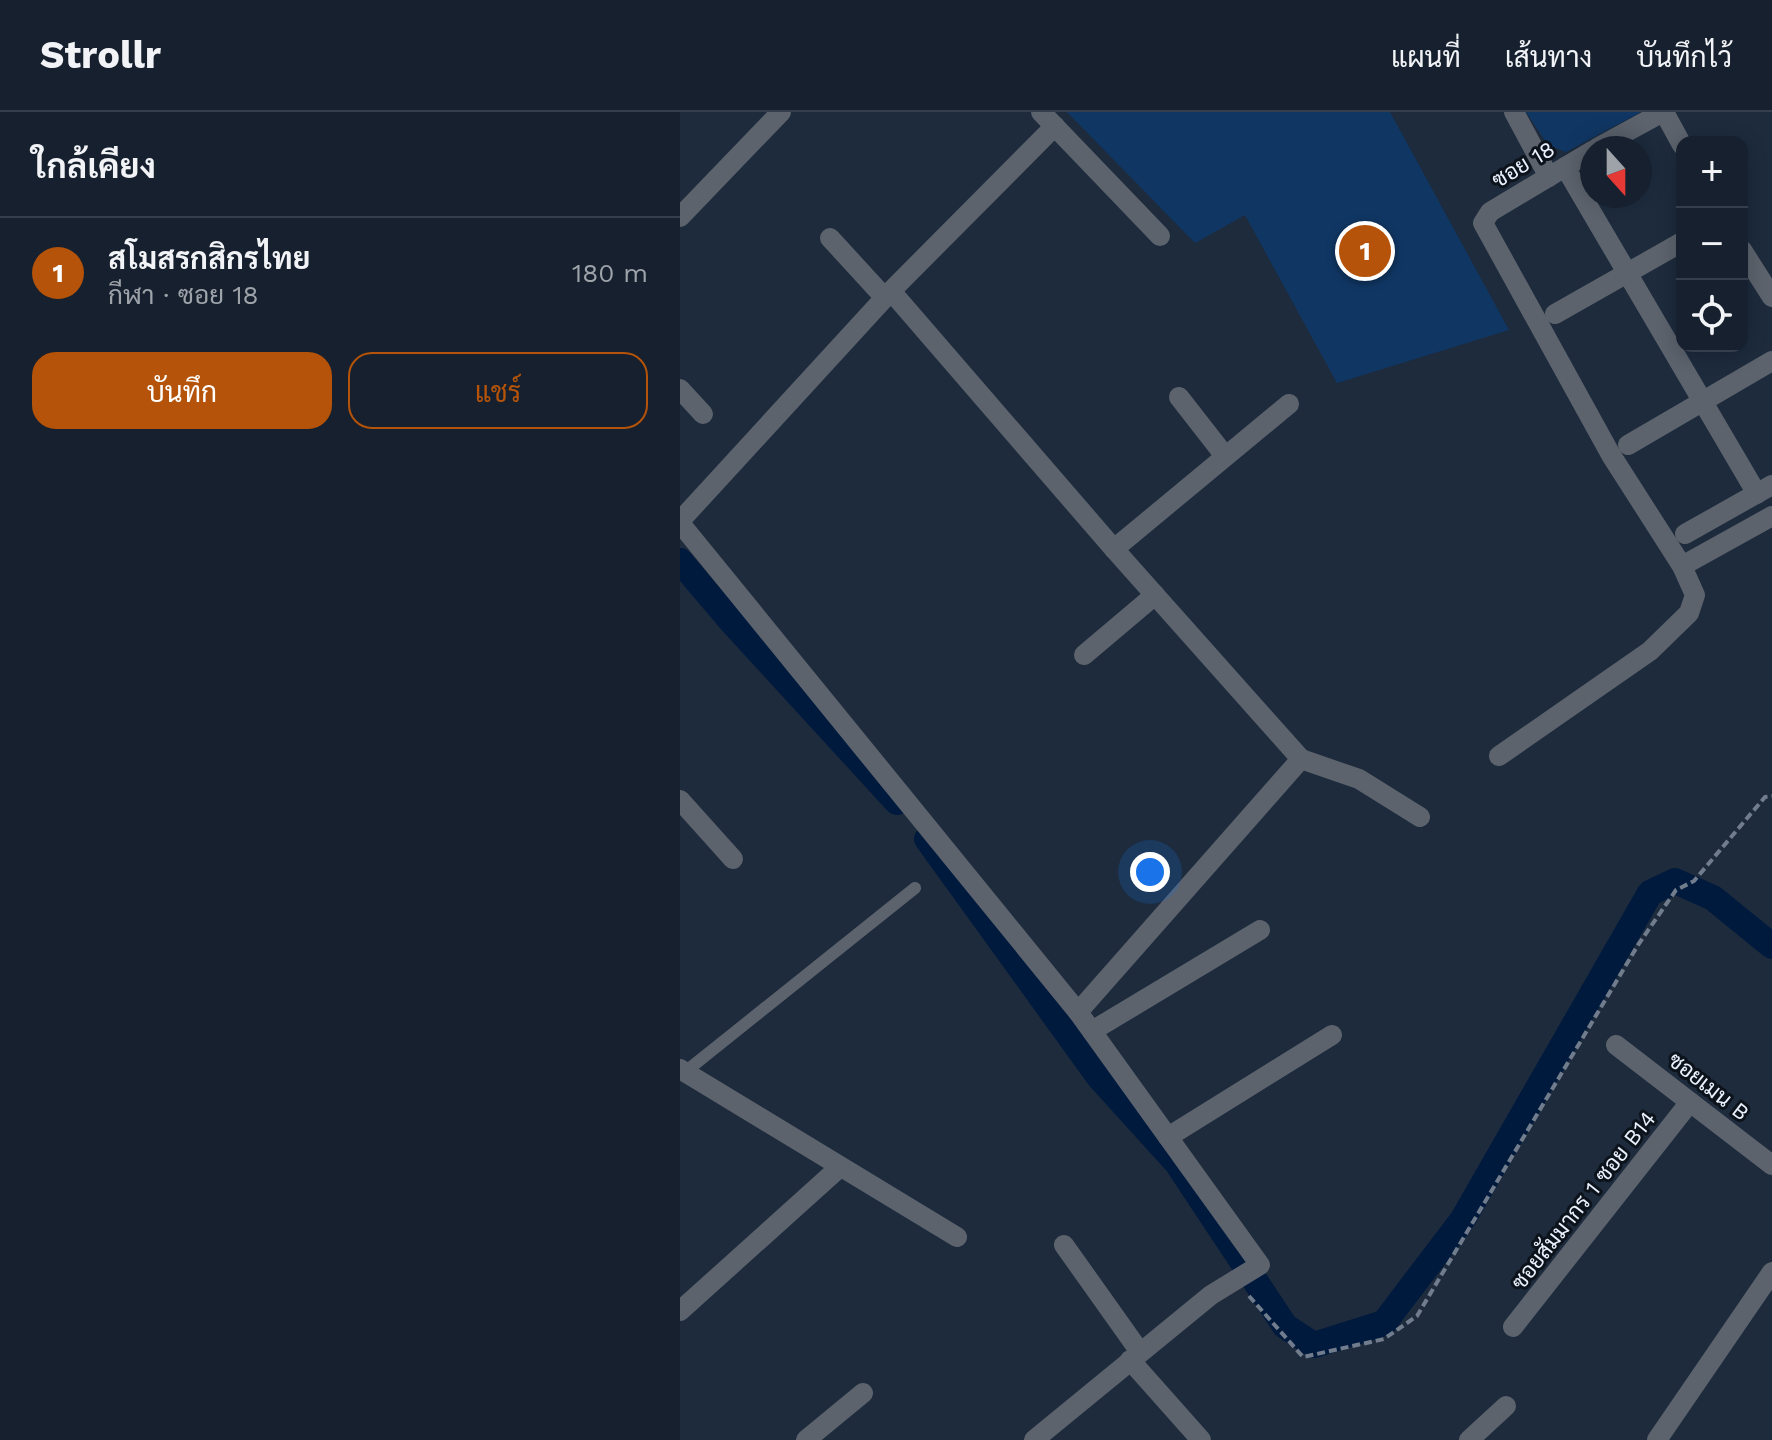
<!DOCTYPE html>
<html lang="th">
<head>
<meta charset="utf-8">
<style>
	:root { --surface:#16202e; --page:#1f2836; --text:#f1f3f6; --muted:#9ea3aa; --line:#353e4a; --accent:#b45309 }
	body { margin:0; font-family:"Work Sans",Sarabun,sans-serif; background:var(--page); color:var(--text) }
	.controls { position:absolute; right:24px; top:24px; display:grid; overflow:hidden; border-radius:16px; box-shadow:0 4px 20px #0003 }
	.controls button { width:72px; height:72px; display:grid; place-items:center; padding:0; border:0; border-bottom:2px solid var(--line); background:var(--surface); color:var(--text); font:40px sans-serif }
	.compass { position:absolute; left:900px; top:24px; width:72px; height:72px; border-radius:50%; background:var(--surface); box-shadow:0 4px 20px #0003; rotate:159deg }
	.you { position:absolute; left:470px; top:760px; width:28px; height:28px; margin:-20px; border:6px solid #fff; border-radius:50%; background:#1a73e8; box-shadow:0 0 0 12px #1a73e833 }
	.badge { display:grid; place-items:center; width:52px; height:52px; border-radius:50%; background:var(--accent); color:#fff; font-size:26px; font-weight:700 }
	.pin { position:absolute; translate:-50% -50%; border:4px solid #fff; box-shadow:0 2px 8px #0006 }
	.list { margin:0; padding:0; list-style:none }
	h2 { display:flex; justify-content:space-between; align-items:center; height:104px; margin:0; padding:0 32px; font-size:34px }
	h2 small { font-size:26px; font-weight:400; color:var(--muted) }
	.list li { display:grid; grid-template-columns:52px 1fr auto; gap:24px; align-items:center; box-sizing:border-box; height:112px; padding:0 32px; border-top:2px solid var(--line) }
	.list b { display:block; font-size:30px; white-space:nowrap }
	.list p { margin:0; font-size:26px; white-space:nowrap; color:var(--muted) }
	.list em { font-size:26px; font-style:normal; color:var(--muted) }
	.actions { display:flex; gap:16px; padding:24px 32px }
	.actions a { flex:1; padding:18px 0; border:2px solid var(--accent); border-radius:24px; text-align:center; font-size:28px; color:var(--accent) }
	.actions .main { background:var(--accent); color:#fff }
	.icon { flex:none; width:44px; height:44px; fill:none; stroke:currentColor; stroke-width:2; stroke-linecap:round; stroke-linejoin:round }
	.map { position:relative; flex:none; width:1092px; height:1328px; overflow:hidden }
	header { display:flex; align-items:center; gap:48px; box-sizing:border-box; height:112px; padding:0 40px; background:var(--surface); border-bottom:2px solid var(--line) }
	header strong { font-size:38px }
	nav { display:flex; gap:44px; margin-inline-start:auto; font-size:28px }
	main { display:flex }
	aside { flex:1; background:var(--surface) }
	.map>svg:first-child { display:block }
</style>
</head>
<body>
<header>
<strong>Strollr</strong>
<nav><a>แผนที่</a><a>เส้นทาง</a><a>บันทึกไว้</a></nav>
</header>
<main>
<aside>
<h2>ใกล้เคียง<small></small></h2>
<ul class="list">
<li><span class="badge">1</span><div><b>สโมสรกสิกรไทย</b><p>กีฬา · ซอย 18</p></div><em>180 m</em></li>
</ul>
<div class="actions"><a class="main">บันทึก</a><a>แชร์</a></div>
</aside>
<div class="map">
<svg width="1092" height="1328" viewBox="0 0 1092 1328">
	<rect width="100%" height="100%" fill="#1d2b3d"/>
	<!-- green -->
	<g fill="#103764">
		<path d="M387,0h323l119,218 -172,53 -92,-168 -50,28z"/>
		<path d="M846,0h115l-75,40 -18,-7z"/>
	</g>
	<g fill="none" stroke-linecap="round" stroke-linejoin="round">
		<!-- canal -->
		<g stroke="#001a3d" stroke-width="26">
			<path d="M0,449l52,61 165,180"/>
			<path d="M247,727l172,238 78,86 108,163 29,19 70,-22 79,-104 187,-326 25,-12 38,17 59,48"/>
		</g>
		<!-- path -->
		<path stroke="#717d8d" stroke-width="4" stroke-dasharray="8 4" stroke-linecap="butt" d="M569,1184l54,61 81,-18 33,-23 221,-371 38,-55 18,-9 71,-84 7,-1"/>
		<!-- lane -->
		<path stroke="#5c636d" stroke-width="12" d="M5,960l230,-184"/>
		<!-- street -->
		<g stroke="#5c636d" stroke-width="20">
			<path d="M361,0l119,124"/>
			<path d="M834,0l35,65"/>
			<path d="M984,0l18,33"/>
			<path d="M917,36l66,-36"/>
			<path d="M885,55l192,327"/>
			<path d="M0,105l101,-105"/>
			<path d="M150,126l55,60"/>
			<path d="M1062,138l30,47"/>
			<path d="M211,179l223,258 187,210"/>
			<path d="M875,202l127,-72"/>
			<path d="M0,277l23,25"/>
			<path d="M499,285l46,59"/>
			<path d="M948,333l144,-84"/>
			<path d="M0,409l211,-230 164,-165"/>
			<path d="M0,411l398,489 182,253 -49,30 -177,145"/>
			<path d="M1005,422l87,-49"/>
			<path d="M434,437l175,-145"/>
			<path d="M1002,454l90,-50"/>
			<path d="M404,543l71,-60"/>
			<path d="M819,644l151,-105 39,-38 6,-18 -13,-29 -71,-111 -128,-232 7,-11 102,-61"/>
			<path d="M0,688l53,59"/>
			<path d="M398,900l223,-253 58,20 61,38"/>
			<path d="M412,919l168,-101"/>
			<path d="M936,933l156,120"/>
			<path d="M0,957l277,168"/>
			<path d="M488,1025l164,-102"/>
			<path d="M384,1133l76,107"/>
			<path d="M0,1199l160,-144"/>
			<path d="M833,1215l177,-225"/>
			<path d="M450,1248l71,80"/>
			<path d="M126,1328l57,-47"/>
			<path d="M789,1328l37,-34"/>
			<path d="M977,1328l115,-168"/>
		</g>
	</g>
	<g text-anchor="middle" stroke-width="6" stroke-linejoin="round" paint-order="stroke">
		<!-- street labels -->
		<g font-size="22" fill="#e9f2fe" stroke="#0d131b">
			<text transform="translate(843 52) rotate(-31)" y="8">ซอย 18</text>
			<text transform="translate(1029 974) rotate(38)" y="8">ซอยเมน B</text>
			<text transform="translate(903 1088) rotate(-52)" y="8">ซอยสัมมากร 1 ซอย B14</text>
		</g>
	</g>
</svg>
<div class="controls">
<button>+</button>
<button>−</button>
<button><svg class="icon" aria-label="locate" viewBox="0 0 24 24"><circle cx="12" cy="12" r="6"/><path d="M12 2v4M12 18v4M2 12h4M18 12h4"/></svg></button>
</div>
<svg class="compass" viewBox="-18 -18 36 36"><path d="M0-13l5 13h-10z" fill="#e53935"/><path d="M0 13l5-13h-10z" fill="#9ea3aa"/></svg>
<div class="you"></div>
<div class="pin badge" style="left:685px;top:139px">1</div>
</div>
</main>
</body>
</html>
